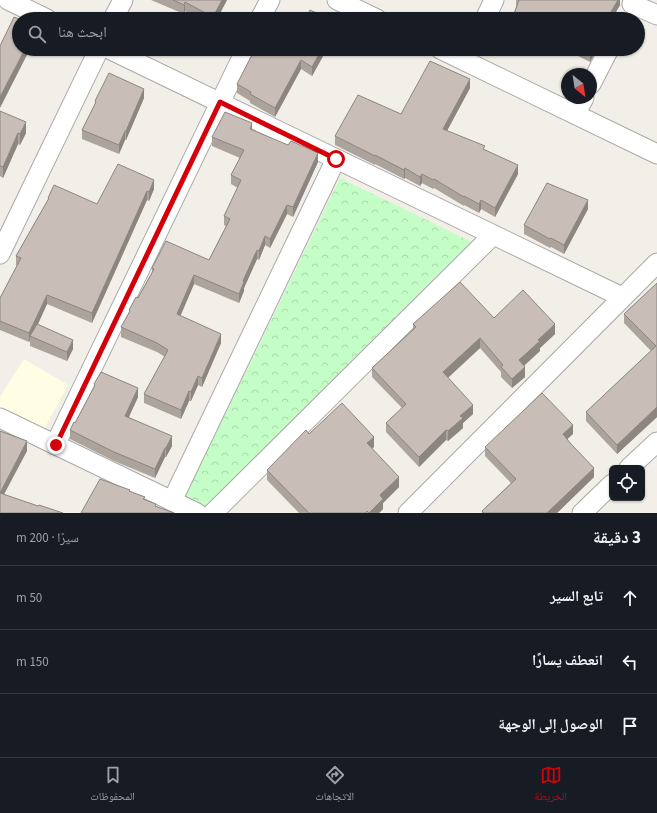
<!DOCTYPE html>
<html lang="ar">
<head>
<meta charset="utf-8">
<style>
	:root { --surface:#171b24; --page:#20242c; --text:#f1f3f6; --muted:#9ea1a6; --line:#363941; --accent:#d4000a }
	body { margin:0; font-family:"Source Sans 3","Noto Naskh Arabic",sans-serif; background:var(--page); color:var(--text); direction:rtl }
	.controls { position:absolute; right:12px; bottom:12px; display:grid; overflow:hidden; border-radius:6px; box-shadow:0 1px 3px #0004 }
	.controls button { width:36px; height:36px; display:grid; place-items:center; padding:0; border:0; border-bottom:1px solid var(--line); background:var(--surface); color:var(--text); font:20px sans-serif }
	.compass { position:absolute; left:561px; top:68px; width:36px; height:36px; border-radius:50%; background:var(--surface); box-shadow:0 1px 3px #0004; rotate:150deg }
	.stop { position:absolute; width:12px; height:12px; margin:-9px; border:3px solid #d4000a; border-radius:50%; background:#fff }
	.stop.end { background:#d4000a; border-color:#fff; box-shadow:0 1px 4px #0008 }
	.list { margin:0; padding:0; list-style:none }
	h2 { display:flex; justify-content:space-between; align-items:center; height:52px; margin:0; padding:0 16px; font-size:17px }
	h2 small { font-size:13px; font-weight:400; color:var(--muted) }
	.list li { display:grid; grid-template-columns:26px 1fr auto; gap:12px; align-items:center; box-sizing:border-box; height:64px; padding:0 16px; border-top:1px solid var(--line) }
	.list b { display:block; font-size:15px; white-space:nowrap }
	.list em { font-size:13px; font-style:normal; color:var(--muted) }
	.icon { flex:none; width:22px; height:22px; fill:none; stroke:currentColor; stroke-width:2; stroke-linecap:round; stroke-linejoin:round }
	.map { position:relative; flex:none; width:657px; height:513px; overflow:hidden; direction:ltr }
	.search { position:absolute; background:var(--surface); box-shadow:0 1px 3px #0004; left:12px; right:12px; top:12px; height:44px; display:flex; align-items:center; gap:10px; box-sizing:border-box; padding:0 14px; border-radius:22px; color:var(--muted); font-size:15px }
	.sheet { height:244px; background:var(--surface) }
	nav { display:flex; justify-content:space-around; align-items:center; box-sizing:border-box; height:56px; border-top:1px solid var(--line); background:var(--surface); font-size:11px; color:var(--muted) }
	nav a { display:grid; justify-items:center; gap:2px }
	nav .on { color:var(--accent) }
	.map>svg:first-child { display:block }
</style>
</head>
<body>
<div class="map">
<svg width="657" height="513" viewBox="0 0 657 513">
	<defs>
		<pattern id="park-crowns" width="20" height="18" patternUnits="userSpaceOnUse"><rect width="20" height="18" fill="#c4fec6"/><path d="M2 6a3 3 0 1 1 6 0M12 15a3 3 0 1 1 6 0" fill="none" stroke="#a8d9aa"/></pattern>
	</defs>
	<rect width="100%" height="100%" fill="#f2efe8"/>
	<!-- education -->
	<path fill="#fffee5" d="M24,359l44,26 -25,46 -43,-22v-12z"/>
	<!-- park -->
	<path fill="url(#park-crowns)" d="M340,178l134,65 -266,269 -27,-15 66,-127z"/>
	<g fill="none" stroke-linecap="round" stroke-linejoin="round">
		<defs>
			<g id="minor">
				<path d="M8,0l39,19"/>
				<path d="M337,0l40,19"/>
				<path d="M632,4l25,11"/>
				<path d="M113,19l10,-19"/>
				<path d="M260,19l10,-19"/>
				<path d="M485,19l9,-19"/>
				<path d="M109,49l513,248"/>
				<path d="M440,49l217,105"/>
				<path d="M591,84l18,-35"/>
				<path d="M575,114l9,-16"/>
				<path d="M0,254l99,-205"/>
				<path d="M0,418l197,95"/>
				<path d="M55,445l191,-396"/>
				<path d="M629,468l28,-26"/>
				<path d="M172,501l164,-342"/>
				<path d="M213,513l280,-278"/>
				<path d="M408,513l249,-250"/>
				<path d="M582,513l30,-29"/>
			</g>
		</defs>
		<!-- minor casing -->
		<use href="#minor" stroke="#a9a9a9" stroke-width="21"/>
		<!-- minor -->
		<use href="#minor" stroke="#fff" stroke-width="19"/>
	</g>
	<!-- wall -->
	<g fill="#aca39d">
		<path d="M151,0h76l-10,19h-18l-14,-8 -1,3z"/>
		<path d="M516,0h104v5l-8,14h-99v-2l3,-10z"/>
		<path d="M327,49l-15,27 -11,-7 -26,48 -25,-14v-2l-13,-8v-9l50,-32z"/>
		<path d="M564,49h33l-7,13z"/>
		<path d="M470,88l-23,43 38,19 33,24 -23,43 -14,-8 -2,4 -15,-8v1l-30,-18 -1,1 -11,-6 -2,3 -15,-8 -1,1 -29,-15v1l-40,-20v-9l66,-22z"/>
		<path d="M144,98l-18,42h-1l-6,14 -37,-15v-9l13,-25v-4z"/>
		<path d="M0,111l26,22 -6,12 -2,-1 -15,34 -3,-2z"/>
		<path d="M252,130l66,32 -25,55 -6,-3 -17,34 -5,-3 -6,15 -2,-1 -13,29v3l-5,12 -45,-19 -14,32 41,27 -19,44 -4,-2 -7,16h-2l-8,18 -37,-16v-9l21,-37 -8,-5 -36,-15v-10l8,-15v-2l9,-12 14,-25v-5l57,-8 17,-34 -2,-1v-9l14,-28 -7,-4v-9l9,-17 -28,-12v-9z"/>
		<path d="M154,189l-5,12 -2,-1 -55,123 -45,-19 -9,20 35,25 -6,12 -37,-15v-6l-1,2 -29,-12v-32l17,-32 -1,-1v-9l32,-56v-2l49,6z"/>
		<path d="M588,209l-24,45 -13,-7 -1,1 -26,-14v-9z"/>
		<path d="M657,283v134l-40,37 -31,-33v-9l65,-61 -27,-28v-9z"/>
		<path d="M494,318l61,16 -15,14v3l-16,15 1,11 -13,11 -11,-11v-5l-21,-24 -32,30 25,36 -10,9v5l-15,13 -2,-1 -27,27 -33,-35v-9l16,-15 -30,-31v-9l41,-39v-5z"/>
		<path d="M94,384l44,13 -9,20 43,29 -6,11h-1l-10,21 -41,-17 -44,-22v-9l5,-7 19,-35z"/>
		<path d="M309,434l65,13 -2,1 27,39 -16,16v6l-4,4h-80l-32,-33v-10z"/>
		<path d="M573,434l-6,5 27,38 -37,36h-75v-2l29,-28 -26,-27v-9z"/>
	</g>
	<!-- shaded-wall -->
	<g fill="#8c8580">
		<path d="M222,0h5l-10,19h-4v-2z"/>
		<path d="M618,0h2v5l-8,14h-5z"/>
		<path d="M185,2v9l-1,3v-9z"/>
		<path d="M25,49h5l-30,59v-11z"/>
		<path d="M322,49h5l-15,27v-9z"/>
		<path d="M592,49h5l-7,13v-9z"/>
		<path d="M301,60v9l-26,48v-9z"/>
		<path d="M470,79v9l-27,50v-9z"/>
		<path d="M144,89v9l-18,42v-9z"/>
		<path d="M26,122v11l-6,12v-11z"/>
		<path d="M252,123v9l-2,-3z"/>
		<path d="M125,131v9l-6,14v-9z"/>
		<path d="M18,133v11l-15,34v-11z"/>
		<path d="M318,153v9l-25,55v-10z"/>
		<path d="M518,165v9l-23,43v-9z"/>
		<path d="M405,168v10l-1,1v-9z"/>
		<path d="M422,174v9l-2,3v-9z"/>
		<path d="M154,180v9l-5,12v-9z"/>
		<path d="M147,191v9l-55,123v-10z"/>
		<path d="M481,200v9l-2,4v-9z"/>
		<path d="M588,200v9l-24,45v-9z"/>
		<path d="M287,205v9l-17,34v-9z"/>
		<path d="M265,236v9l-6,15v-9z"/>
		<path d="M257,250v9l-13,29v3l-5,12v-9l4,-13z"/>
		<path d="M194,275v9l-17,40v-10z"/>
		<path d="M47,295v9l-15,33 -2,-1v4l-1,2v-9z"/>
		<path d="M555,324v10l-15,14v3l-21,19v-10l19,-20z"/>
		<path d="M221,334v9l-19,44v-9z"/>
		<path d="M480,338v10l-37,34v-10z"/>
		<path d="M73,340v9l-6,12v-9z"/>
		<path d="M525,367v10l-13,11v-9z"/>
		<path d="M198,376v9l-7,16v-9z"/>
		<path d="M138,388v9l-13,28v-9z"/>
		<path d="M189,391v10l-8,18v-9z"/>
		<path d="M473,405v9l-10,9v5l-15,13v-10l12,-15z"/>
		<path d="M657,407v10l-40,37v-9z"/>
		<path d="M573,425v9l-10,9v-9z"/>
		<path d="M446,430v10l-27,27v-10z"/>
		<path d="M172,436v10l-6,11v-9z"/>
		<path d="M374,437v10l-7,6v-10z"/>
		<path d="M27,441v10l-27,51v-9z"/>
		<path d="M165,448v9l-10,21v-9z"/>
		<path d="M594,468v9l-37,36h-10z"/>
		<path d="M399,477v10l-16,16v6l-4,4h-10l11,-18z"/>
	</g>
	<!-- building -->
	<g fill="#c8beb7" stroke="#8c8580">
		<path d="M173,0h49l-9,17 -28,-15 -1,3z"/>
		<path d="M519,0h99l-11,19h-90l-4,-2z"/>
		<path d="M310,10l20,9h-25z"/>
		<path d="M14,17l5,2v30h6l-25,48v-51z"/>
		<path d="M255,49h26l6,3 2,-3h33l-10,18 -11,-7 -26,48 -25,-14 1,-2 -14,-8z"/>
		<path d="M582,49h10l-2,4z"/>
		<path d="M430,61l40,18 -27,50 42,17 -2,3 35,16 -23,43 -14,-8 -2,4 -15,-8v1l-30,-18 -1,1 -11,-6 -2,3 -15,-9 -1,2 -29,-15v1l-40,-20 23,-41 43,19z"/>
		<path d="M109,73l35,16 -18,42h-1l-6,14 -37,-15 14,-28 -1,-1z"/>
		<path d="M0,111l26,11 -6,12 -2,-1 -15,34 -3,-1z"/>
		<path d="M225,112l27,11 -2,6 38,16 3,-4 27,12 -25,54 -6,-2 -17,34 -5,-3 -6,15 -2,-1 -14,31 1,1 -5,12 -45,-19 -17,39 44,20 -19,44 -4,-2 -7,16 -2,-1 -8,19 -37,-16 24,-44 -11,-7 -36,-16 9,-16 -1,-1 7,-13 2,1 16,-29 -2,-1 14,-27 43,19 21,-41 -6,-3 17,-36 -10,-5 13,-25 -32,-13z"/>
		<path d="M118,164l36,16 -5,12 -2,-1 -55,122 -45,-18 -18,38 -29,-12v-23l21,-40 -5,-2 33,-58h-1l6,-13 43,19z"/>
		<path d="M547,183l41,17 -24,45 -13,-7 -1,1 -26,-14z"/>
		<path d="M460,282l34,36 29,-28 32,34 -17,16 2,1 -21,19 6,7 -13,12 -11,-12 2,-2 -23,-27 -37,34 30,33 -13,11 3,2 -15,13 -2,-1 -27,27 -33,-34 20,-19 -34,-36 44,-41 -3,-3z"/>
		<path d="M657,283v124l-40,38 -31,-33 70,-66 -32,-32z"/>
		<path d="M37,324l36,16 -6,12 -37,-16z"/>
		<path d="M101,372l37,16 -13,28 47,20 -6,12h-1l-10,21 -41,-17 -44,-22 4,-8 1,1 20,-38 -1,-1z"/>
		<path d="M542,393l31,32 -10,9 8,10 23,24 -47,45h-63l-2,-2 34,-32 -31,-32z"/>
		<path d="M342,403l32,34 -7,6 32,34 -19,18 3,4 -14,14 -2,-2 -2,2h-56l-42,-43 39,-40 3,4z"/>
		<path d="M0,431l27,10 -27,52 38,13 1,-1 24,8h-63z"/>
		<path d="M100,479l30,11 -1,1 16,6 -2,2 13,5 -1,2 19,7h-93z"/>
	</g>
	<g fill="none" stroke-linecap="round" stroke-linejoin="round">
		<!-- route -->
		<path stroke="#d4000a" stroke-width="5" d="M56,445l164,-343 116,57"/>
	</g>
</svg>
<div class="controls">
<button><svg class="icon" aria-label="locate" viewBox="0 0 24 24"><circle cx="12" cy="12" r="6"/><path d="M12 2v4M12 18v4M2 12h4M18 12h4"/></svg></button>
</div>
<svg class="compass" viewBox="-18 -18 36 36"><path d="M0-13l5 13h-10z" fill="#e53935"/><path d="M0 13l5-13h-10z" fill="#9ea1a6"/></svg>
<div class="stop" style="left:336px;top:159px"></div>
<div class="stop end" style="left:56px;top:445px"></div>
<div class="search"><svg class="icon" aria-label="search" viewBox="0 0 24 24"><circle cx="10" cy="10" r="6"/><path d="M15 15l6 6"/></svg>ابحث هنا</div>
</div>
<section class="sheet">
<h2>3 دقيقة<small>سيرًا · 200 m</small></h2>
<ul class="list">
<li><svg class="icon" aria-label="ahead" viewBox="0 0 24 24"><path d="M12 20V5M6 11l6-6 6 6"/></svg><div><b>تابع السير</b></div><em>50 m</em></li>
<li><svg class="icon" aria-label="left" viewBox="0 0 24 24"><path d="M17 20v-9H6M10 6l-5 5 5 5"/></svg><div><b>انعطف يسارًا</b></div><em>150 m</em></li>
<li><svg class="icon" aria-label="arrive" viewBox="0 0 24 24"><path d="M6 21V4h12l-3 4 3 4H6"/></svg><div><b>الوصول إلى الوجهة</b></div></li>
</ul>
</section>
<nav>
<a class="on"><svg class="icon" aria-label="map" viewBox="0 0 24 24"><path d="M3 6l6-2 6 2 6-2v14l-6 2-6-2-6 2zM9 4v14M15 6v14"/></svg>الخريطة</a>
<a><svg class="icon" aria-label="directions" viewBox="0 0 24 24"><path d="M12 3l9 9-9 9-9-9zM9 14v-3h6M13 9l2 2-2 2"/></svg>الاتجاهات</a>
<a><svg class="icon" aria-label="saved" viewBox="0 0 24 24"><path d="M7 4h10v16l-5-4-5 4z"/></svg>المحفوظات</a>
</nav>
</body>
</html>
